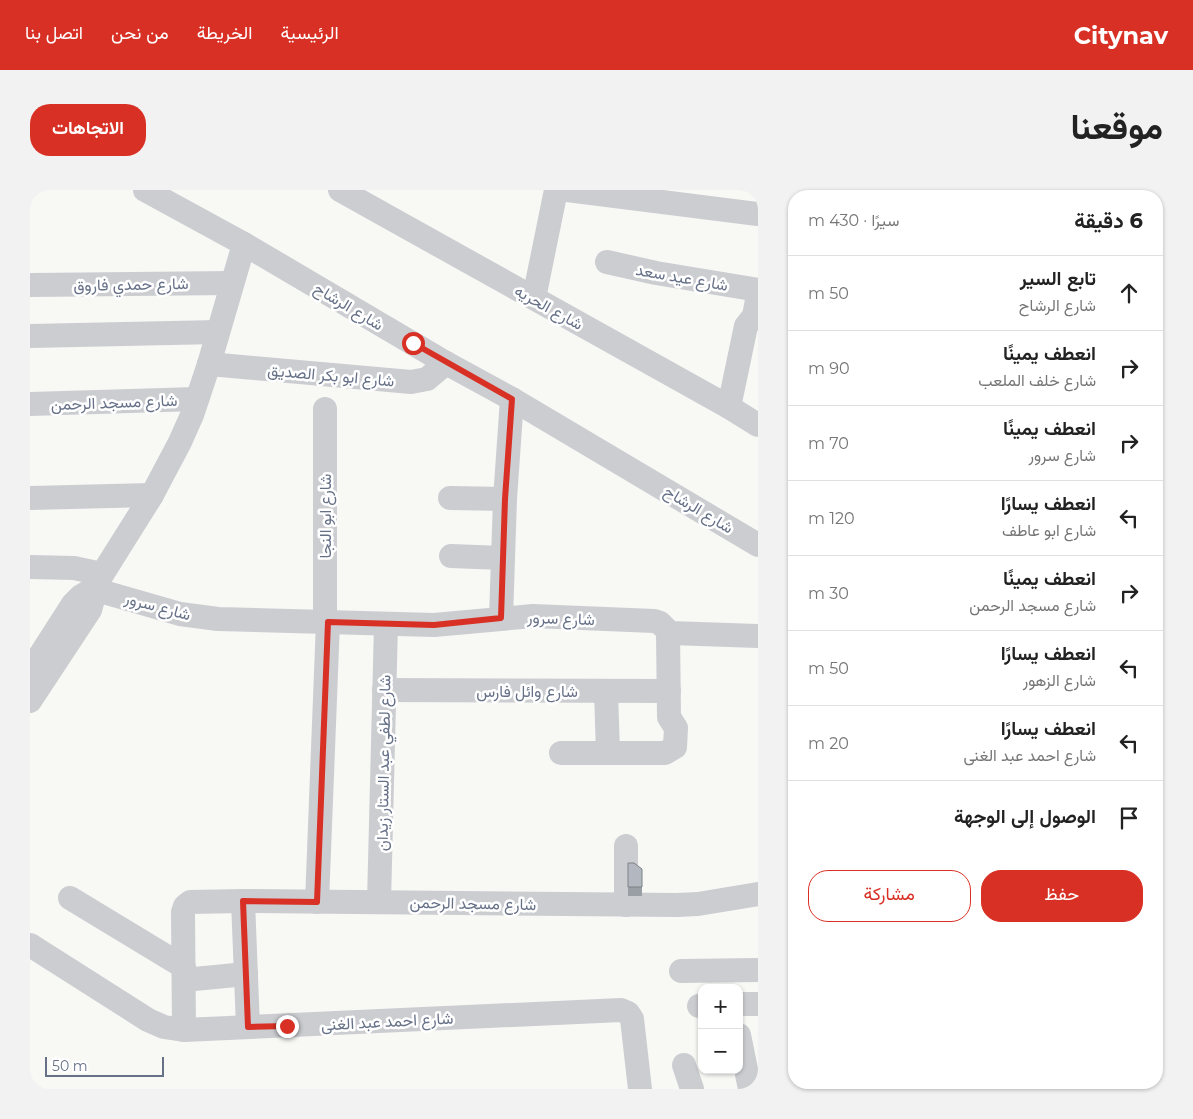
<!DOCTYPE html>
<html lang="ar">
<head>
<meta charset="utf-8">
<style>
	:root { --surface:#fff; --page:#f2f2f2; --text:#222; --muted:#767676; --line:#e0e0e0; --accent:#d93025 }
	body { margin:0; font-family:Montserrat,Vazirmatn,sans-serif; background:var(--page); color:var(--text); direction:rtl }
	.controls { position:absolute; right:15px; bottom:15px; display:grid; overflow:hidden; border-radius:10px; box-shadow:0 1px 4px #0004 }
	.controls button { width:45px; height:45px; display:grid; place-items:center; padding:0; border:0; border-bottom:1px solid var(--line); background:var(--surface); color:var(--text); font:25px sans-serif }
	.scale { position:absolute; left:15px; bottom:12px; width:119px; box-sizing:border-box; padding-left:5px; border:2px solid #667188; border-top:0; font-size:14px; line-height:18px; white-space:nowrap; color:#667188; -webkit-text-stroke:4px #fff; paint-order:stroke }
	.stop { position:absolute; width:15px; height:15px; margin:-11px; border:4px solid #d93025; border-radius:50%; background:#fff }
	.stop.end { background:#d93025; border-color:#fff; box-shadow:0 1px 5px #0008 }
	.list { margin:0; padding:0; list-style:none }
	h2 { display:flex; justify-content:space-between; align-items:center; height:65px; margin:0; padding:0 20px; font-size:21px }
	h2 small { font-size:16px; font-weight:400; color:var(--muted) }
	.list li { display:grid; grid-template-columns:32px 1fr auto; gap:15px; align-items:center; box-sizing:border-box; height:75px; padding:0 20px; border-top:1px solid var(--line) }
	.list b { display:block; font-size:19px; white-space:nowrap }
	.list p { margin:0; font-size:16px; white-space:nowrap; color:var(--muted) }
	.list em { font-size:16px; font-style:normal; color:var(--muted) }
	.actions { display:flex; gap:10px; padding:15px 20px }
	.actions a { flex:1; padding:11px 0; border:1px solid var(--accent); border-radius:20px; text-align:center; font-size:18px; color:var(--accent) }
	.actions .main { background:var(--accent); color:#fff }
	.icon { flex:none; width:28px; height:28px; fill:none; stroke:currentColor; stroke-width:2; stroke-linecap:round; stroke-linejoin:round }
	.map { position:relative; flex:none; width:728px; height:899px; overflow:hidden; direction:ltr; border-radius:20px }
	header { display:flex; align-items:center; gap:30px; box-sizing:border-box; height:70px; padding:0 25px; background:var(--accent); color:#fff }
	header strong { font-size:24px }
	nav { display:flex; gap:28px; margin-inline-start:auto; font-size:18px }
	.intro { display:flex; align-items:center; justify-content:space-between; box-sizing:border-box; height:120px; padding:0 30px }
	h1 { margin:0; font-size:35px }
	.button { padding:12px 22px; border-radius:20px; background:var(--accent); color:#fff; font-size:18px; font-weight:700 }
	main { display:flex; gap:30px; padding:0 30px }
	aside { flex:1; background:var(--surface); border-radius:20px; box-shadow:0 1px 4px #0004 }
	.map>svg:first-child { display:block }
</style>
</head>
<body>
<header>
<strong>Citynav</strong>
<nav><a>الرئيسية</a><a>الخريطة</a><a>من نحن</a><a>اتصل بنا</a></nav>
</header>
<div class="intro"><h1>موقعنا</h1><a class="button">الاتجاهات</a></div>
<main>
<aside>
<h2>6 دقيقة<small>سيرًا · 430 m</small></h2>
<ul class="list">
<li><svg class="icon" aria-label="ahead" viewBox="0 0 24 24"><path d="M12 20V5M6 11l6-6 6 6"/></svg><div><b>تابع السير</b><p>شارع الرشاح</p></div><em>50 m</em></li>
<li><svg class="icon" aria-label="right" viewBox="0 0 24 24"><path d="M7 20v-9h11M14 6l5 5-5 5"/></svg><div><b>انعطف يمينًا</b><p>شارع خلف الملعب</p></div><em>90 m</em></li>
<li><svg class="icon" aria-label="right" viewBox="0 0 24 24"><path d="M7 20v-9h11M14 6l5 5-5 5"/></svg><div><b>انعطف يمينًا</b><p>شارع سرور</p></div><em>70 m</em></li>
<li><svg class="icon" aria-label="left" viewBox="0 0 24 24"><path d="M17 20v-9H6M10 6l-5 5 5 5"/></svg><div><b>انعطف يسارًا</b><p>شارع ابو عاطف</p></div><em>120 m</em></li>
<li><svg class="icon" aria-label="right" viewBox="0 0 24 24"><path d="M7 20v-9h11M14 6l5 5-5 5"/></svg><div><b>انعطف يمينًا</b><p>شارع مسجد الرحمن</p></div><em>30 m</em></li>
<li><svg class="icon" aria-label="left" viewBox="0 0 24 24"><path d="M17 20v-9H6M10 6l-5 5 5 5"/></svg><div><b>انعطف يسارًا</b><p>شارع الزهور</p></div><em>50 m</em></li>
<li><svg class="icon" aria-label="left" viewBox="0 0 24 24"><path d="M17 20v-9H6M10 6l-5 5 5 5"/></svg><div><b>انعطف يسارًا</b><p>شارع احمد عبد الغنى</p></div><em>20 m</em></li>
<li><svg class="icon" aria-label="arrive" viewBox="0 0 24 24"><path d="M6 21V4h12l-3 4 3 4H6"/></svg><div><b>الوصول إلى الوجهة</b></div></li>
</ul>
<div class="actions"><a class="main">حفظ</a><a>مشاركة</a></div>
</aside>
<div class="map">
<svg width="728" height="899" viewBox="0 0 728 899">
	<rect width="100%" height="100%" fill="#f8f8f5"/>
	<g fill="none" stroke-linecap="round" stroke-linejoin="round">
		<!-- minor -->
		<g stroke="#cbcdd1" stroke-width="24">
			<path d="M115,0l99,54 202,119 66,36 246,146"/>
			<path d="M310,0l389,217 29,18"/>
			<path d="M537,0l191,24"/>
			<path d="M577,72l49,11 102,17"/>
			<path d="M0,95l202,-2"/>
			<path d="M504,108l22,-108"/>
			<path d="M0,146l188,-4"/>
			<path d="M179,174l202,18 16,-3 19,-16"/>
			<path d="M0,214l167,-5"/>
			<path d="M699,217l17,-81 8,-10 4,-21"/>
			<path d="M295,219v213"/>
			<path d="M0,308l122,-3"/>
			<path d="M420,308l55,1"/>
			<path d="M421,366l52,2"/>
			<path d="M0,377l44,1 28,6"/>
			<path d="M63,399l87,25 38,5 216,6 99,-9 121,5 6,2 10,10 88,3"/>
			<path d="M471,428l4,-119 7,-100"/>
			<path d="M0,481l43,-67 8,-8 12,-7 59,-94 28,-53 12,-27 17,-51 35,-120"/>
			<path d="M354,500l285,1"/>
			<path d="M576,501l2,62"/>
			<path d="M0,511l60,-91 3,-11v-10"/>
			<path d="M531,563h104l10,-6 1,-19 -7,-11 -1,-85"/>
			<path d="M40,708l114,69"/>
			<path d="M213,711l5,126"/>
			<path d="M287,712l11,-280"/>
			<path d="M349,712l7,-278"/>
			<path d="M596,715v-59"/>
			<path d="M0,755l118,75 16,7 20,3 437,-20 7,3 4,6 8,70"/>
			<path d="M651,781l77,-1"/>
			<path d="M154,790l62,-6"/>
			<path d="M709,814h19"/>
			<path d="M669,816l3,-1"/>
			<path d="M154,840l-1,-118 2,-6 5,-4 53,-1 434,4 21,-1 60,-10"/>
			<path d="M709,845l11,54"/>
			<path d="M654,875l8,24"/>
		</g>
	</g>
	<!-- wall -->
	<path fill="#9a9ea5" d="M598,673l14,6v27h-14z"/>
	<!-- building -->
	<path fill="#b3b8c0" stroke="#7d8186" d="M598,673h6l8,6v18h-14z"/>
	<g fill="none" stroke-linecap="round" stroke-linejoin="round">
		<!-- route -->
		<path stroke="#d93025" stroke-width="6" d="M257,836l-39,1 -5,-126 74,1 11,-280 106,3 67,-7 4,-119 7,-100 -99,-56"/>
	</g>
	<g text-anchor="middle" stroke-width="5" stroke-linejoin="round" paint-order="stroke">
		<!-- street labels -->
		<g font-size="16" fill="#667188" stroke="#fff">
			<text transform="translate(652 87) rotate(10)" y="6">شارع عيد سعد</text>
			<text transform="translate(101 94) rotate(-1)" y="6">شارع حمدي فاروق</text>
			<text transform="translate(319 116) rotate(31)" y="6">شارع الرشاح</text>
			<text transform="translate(519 117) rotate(29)" y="6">شارع الحريه</text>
			<text transform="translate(301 185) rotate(5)" y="6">شارع ابو بكر الصديق</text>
			<text transform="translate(84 212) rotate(-2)" y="6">شارع مسجد الرحمن</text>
			<text transform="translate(669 319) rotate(31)" y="6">شارع الرشاح</text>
			<text transform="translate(295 326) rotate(-90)" y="6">شارع ابو النجا</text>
			<text transform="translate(128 416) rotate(15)" y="6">شارع سرور</text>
			<text transform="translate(531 428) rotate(2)" y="6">شارع سرور</text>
			<text x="497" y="507">شارع وائل فارس</text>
			<text transform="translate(353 573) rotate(-89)" y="6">شارع لطفي عبد الستار زيدان</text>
			<text transform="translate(443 713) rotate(1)" y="6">شارع مسجد الرحمن</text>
			<text transform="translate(357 831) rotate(-3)" y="6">شارع احمد عبد الغنى</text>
		</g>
	</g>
</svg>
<div class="controls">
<button>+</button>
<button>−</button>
</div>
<div class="scale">50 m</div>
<div class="stop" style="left:383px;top:153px"></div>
<div class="stop end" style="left:257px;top:836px"></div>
</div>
</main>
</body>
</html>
